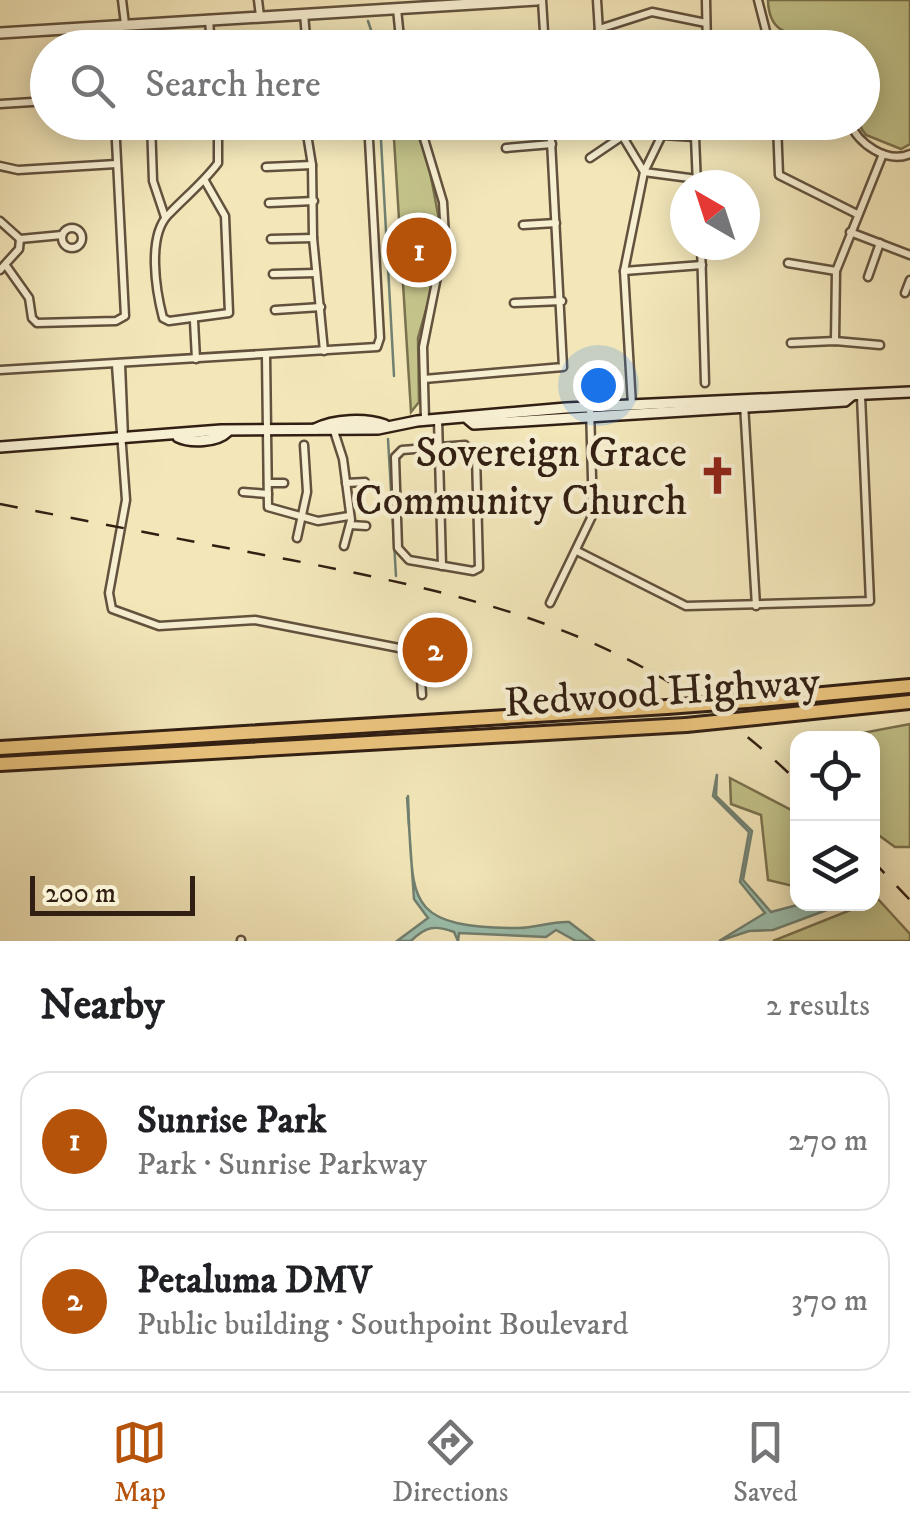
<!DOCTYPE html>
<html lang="en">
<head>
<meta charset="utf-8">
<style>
	:root { --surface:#fff; --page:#f6f6f6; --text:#202124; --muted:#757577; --line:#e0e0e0; --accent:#b45309 }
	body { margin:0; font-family:"IM FELL DW Pica",serif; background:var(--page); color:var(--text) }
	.controls { position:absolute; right:30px; bottom:30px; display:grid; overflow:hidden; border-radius:20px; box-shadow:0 5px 25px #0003 }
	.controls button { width:90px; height:90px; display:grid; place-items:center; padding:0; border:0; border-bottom:2px solid var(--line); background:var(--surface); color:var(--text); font:50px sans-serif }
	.compass { position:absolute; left:670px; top:170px; width:90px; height:90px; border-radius:50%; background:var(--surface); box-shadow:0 5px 25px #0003; rotate:321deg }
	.scale { position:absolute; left:30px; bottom:25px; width:165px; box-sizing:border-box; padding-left:10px; border:5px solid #321f13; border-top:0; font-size:28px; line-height:35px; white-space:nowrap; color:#321f13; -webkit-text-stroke:8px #f7efd2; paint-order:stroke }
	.you { position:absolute; left:598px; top:385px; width:35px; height:35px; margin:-25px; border:8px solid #fff; border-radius:50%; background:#1a73e8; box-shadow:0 0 0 15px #1a73e833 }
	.badge { display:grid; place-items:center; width:65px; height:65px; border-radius:50%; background:var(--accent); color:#fff; font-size:32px; font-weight:700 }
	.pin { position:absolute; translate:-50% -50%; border:5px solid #fff; box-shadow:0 2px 10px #0006 }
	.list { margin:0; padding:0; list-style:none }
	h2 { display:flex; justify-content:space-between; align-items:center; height:130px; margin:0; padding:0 40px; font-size:42px }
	h2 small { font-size:32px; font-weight:400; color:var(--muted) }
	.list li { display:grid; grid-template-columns:65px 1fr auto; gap:30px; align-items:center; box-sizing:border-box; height:140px; margin:0 20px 20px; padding:0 20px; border:2px solid var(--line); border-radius:30px }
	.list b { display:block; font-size:38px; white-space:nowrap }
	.list p { margin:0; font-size:32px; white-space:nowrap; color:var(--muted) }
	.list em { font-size:32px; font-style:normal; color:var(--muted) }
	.icon { flex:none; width:55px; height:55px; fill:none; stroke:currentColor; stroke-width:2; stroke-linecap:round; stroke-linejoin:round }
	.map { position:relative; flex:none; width:910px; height:941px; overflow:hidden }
	.search { position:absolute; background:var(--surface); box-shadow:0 5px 25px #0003; left:30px; right:30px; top:30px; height:110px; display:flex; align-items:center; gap:25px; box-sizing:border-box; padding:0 35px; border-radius:55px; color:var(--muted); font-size:38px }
	.sheet { height:450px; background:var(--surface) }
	nav { display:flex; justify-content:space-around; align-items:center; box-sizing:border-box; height:140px; border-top:2px solid var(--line); background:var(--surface); font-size:28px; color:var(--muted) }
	nav a { display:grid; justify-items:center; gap:5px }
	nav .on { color:var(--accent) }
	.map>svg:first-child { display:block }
</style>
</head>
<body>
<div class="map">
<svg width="910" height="941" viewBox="0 0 910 941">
	<rect width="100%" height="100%" fill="#f3e7ba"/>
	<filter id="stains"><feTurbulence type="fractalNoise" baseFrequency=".002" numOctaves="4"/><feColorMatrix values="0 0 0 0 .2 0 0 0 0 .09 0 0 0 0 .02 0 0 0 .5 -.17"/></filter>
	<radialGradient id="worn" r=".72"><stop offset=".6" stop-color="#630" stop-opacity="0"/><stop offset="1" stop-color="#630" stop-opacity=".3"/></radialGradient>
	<!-- green -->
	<g fill="#c3c38a" stroke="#7a714e" stroke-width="2.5">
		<path d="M768,0h142v144l-9,5 -35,-14 -5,-7 1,-80c-13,0 -16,-8 -28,-10 -30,-6 -65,6 -66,-38z"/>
		<path d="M393,123h20l15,38 12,64 -4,49 -18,64 1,64 -8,10z"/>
		<path d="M910,724v123h-15l-22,-16 -1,-93h-36z"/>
		<path d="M730,778l67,35v74l-29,-7 -7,-65 -30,-11z"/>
		<path d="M878,899l32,35v7h-137z"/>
	</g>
	<!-- water -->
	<g fill="#9bc0af" stroke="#718071" stroke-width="2.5">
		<path d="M717,774l-1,22 36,35 -9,49 28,32 30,-8h42l-70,26 -24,1 -30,10 46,-28 -25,-31 9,-50 -36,-36z"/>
		<path d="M407,797c9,99 -10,130 108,131 19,1 35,-7 54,-6l25,19h-18l-20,-11 -10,7 -87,-4 -1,8 -4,-9c-19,-7 -28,-6 -43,9h-14l31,-23 -14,-19z"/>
	</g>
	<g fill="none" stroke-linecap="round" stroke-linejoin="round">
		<!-- stream -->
		<g stroke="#718071" stroke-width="2.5">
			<path d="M368,21l9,27"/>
			<path d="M380,122l14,254"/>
			<path d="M388,439l8,137"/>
			<path d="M408,796l1,29"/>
		</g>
		<defs>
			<g id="minor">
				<path d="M122,0l3,24"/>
				<path d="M258,0l2,16"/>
				<path d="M542,0l3,48"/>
				<path d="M597,0l3,48"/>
				<path d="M706,0l1,48"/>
				<path d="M758,0l10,39 71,9"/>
				<path d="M397,9l4,39"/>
				<path d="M304,14l3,34"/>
				<path d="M209,19l2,29"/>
				<path d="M599,29l53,-17 54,11"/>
				<path d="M0,104l48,-3"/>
				<path d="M151,122l2,59 12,36"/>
				<path d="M305,122l7,43 1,73 11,113"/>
				<path d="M419,122l24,80 2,35 -22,110 2,73"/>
				<path d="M614,122l30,50 -20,99 8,134"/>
				<path d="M653,122l9,13 33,2"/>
				<path d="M850,122c7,22 38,42 60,32"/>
				<path d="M777,124l2,51 78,39"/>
				<path d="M264,132l41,-1"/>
				<path d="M662,135l-18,37 53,7"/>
				<path d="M506,148l46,-4"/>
				<path d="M590,158l31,-21"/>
				<path d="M0,166l18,4 98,-6"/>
				<path d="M266,167l46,-2"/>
				<path d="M205,181l20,35 4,97 -60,8 -6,-3c-7,-27 -16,-81 5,-103 17,-18 35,-32 50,-52v-41"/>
				<path d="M697,185l-2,-48 13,-15"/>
				<path d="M269,203l45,-2"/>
				<path d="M0,221l20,18"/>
				<path d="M523,225l33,-2"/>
				<circle cx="72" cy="238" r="10"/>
				<path d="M850,232l60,23"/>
				<path d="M20,239l42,-4"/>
				<path d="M271,239l42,-1"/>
				<path d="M701,245l4,138"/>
				<path d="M788,263l48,8"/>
				<path d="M7,267l22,31 3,20 5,5 79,-2 9,-5 -10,-194"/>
				<path d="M0,270l19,-21 1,-10"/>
				<path d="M624,271l78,-6"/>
				<path d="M273,274l43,-1"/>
				<path d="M868,277l12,-34"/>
				<path d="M905,293l5,-13"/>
				<path d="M514,303l48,-2"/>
				<path d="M275,310l46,-3"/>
				<path d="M194,321l2,38"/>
				<path d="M835,341l1,-70 47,-117"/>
				<path d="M791,343l44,-2 45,4"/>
				<path d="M266,355l2,152 50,14 31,-5"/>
				<path d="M121,364l3,74"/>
				<path d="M116,365l10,135 -17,93 3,16 47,17 96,-6 144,28c25,7 21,24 23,47"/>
				<path d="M0,370l377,-23 3,-9 -12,-216"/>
				<path d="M424,379l139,-12 -13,-245"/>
				<path d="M744,404l12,202"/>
				<path d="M438,419l4,147"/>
				<path d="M334,431l9,28 8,61 -7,26"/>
				<path d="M465,445l11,10 3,113 -6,3 -64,-11 -11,-12 -3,-91 7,-7z"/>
				<path d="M268,483h16"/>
				<path d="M346,483l19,-1"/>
				<path d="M243,492l25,2"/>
				<path d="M350,525l16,1"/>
				<path d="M297,538l10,-46 -3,-47"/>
				<path d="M577,551l109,55 184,-5 -9,-205"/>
				<path d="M550,603l43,-89 -3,-107"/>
				<path d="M241,940v1"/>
			</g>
			<path id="tertiary" d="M0,33l537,-33"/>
			<g id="secondary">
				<path d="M468,419l6,5 371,-23 6,-5"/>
				<path d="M315,429c19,-10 51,-11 70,-4"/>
				<path d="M178,437c12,6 39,5 49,-5"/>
				<path d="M0,447l221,-17 157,-1 39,-8 149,-13 344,-16"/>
			</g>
			<g id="motorway">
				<path d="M747,701l163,-15"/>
				<path d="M765,717l145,-15"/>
				<path d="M0,748l667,-41"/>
				<path d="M0,764l686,-39"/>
			</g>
		</defs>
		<!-- minor casing -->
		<use href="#minor" stroke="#62513d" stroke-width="11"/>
		<!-- tertiary casing -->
		<use href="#tertiary" stroke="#62513d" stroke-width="14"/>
		<!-- secondary casing -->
		<use href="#secondary" stroke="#321f13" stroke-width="14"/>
		<!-- motorway casing -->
		<use href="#motorway" stroke="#321f13" stroke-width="18"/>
		<!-- minor -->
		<use href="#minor" stroke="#f7efd2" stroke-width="6"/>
		<!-- tertiary -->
		<use href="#tertiary" stroke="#f7efd2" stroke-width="9"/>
		<!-- secondary -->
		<use href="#secondary" stroke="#f7efd2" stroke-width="9"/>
		<!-- motorway -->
		<use href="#motorway" stroke="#eac47d" stroke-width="12"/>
		<!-- rail -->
		<g stroke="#321f13" stroke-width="2.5" stroke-dasharray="18 18" stroke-linecap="butt">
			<path d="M0,504c97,19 194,38 291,56 199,39 356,75 507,222"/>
			<path d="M872,860l38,40"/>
		</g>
		<defs>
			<g id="motorway-bridge">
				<path d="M667,707l80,-6"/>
				<path d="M686,725l79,-8"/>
			</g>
		</defs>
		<!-- motorway-bridge casing -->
		<use href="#motorway-bridge" stroke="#321f13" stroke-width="18" stroke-linecap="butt"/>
		<!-- motorway-bridge -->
		<use href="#motorway-bridge" stroke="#eac47d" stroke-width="12"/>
	</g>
	<!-- icons -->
	<defs>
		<symbol id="church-bare" viewBox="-9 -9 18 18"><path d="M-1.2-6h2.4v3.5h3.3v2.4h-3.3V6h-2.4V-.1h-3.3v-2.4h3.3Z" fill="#8f2418" stroke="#f7efd2" stroke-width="2.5" paint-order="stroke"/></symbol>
	</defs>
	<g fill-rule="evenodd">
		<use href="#church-bare" x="690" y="448" width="55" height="55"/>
	</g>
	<g text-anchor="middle" stroke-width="9" stroke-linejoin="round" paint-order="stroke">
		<!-- poi labels -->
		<g font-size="42" fill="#321f13" stroke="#f7efd2" text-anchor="end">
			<text x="687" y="466">Sovereign Grace<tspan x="687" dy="48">Community Church</tspan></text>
		</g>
		<!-- street labels -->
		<g font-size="42" fill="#321f13" stroke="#f7efd2">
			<text transform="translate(662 690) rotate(-4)" y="15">Redwood Highway</text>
		</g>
	</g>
	<rect width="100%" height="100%" filter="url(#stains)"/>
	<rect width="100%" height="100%" fill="url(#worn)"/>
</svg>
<div class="controls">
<button><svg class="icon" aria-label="locate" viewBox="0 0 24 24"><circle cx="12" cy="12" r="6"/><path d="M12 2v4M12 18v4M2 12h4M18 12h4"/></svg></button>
<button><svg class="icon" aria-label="layers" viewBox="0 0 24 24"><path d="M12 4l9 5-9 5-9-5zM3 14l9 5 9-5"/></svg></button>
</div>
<svg class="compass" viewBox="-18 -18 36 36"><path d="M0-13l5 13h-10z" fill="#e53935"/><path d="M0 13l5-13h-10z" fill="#757577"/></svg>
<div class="scale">200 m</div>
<div class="you"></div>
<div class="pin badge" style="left:419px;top:250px">1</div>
<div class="pin badge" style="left:435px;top:650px">2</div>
<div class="search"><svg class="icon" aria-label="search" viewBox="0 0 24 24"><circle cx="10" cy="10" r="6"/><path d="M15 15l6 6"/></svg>Search here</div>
</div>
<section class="sheet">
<h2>Nearby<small>2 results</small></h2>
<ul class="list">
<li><span class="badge">1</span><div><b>Sunrise Park</b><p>Park · Sunrise Parkway</p></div><em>270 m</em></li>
<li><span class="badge">2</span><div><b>Petaluma DMV</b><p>Public building · Southpoint Boulevard</p></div><em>370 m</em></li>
</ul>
</section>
<nav>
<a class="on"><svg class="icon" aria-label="map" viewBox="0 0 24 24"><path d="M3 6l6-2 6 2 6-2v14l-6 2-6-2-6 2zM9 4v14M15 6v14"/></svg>Map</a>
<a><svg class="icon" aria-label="directions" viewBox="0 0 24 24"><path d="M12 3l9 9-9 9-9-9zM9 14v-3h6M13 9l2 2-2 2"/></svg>Directions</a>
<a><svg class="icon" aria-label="saved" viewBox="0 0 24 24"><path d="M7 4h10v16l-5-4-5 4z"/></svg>Saved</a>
</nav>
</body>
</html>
